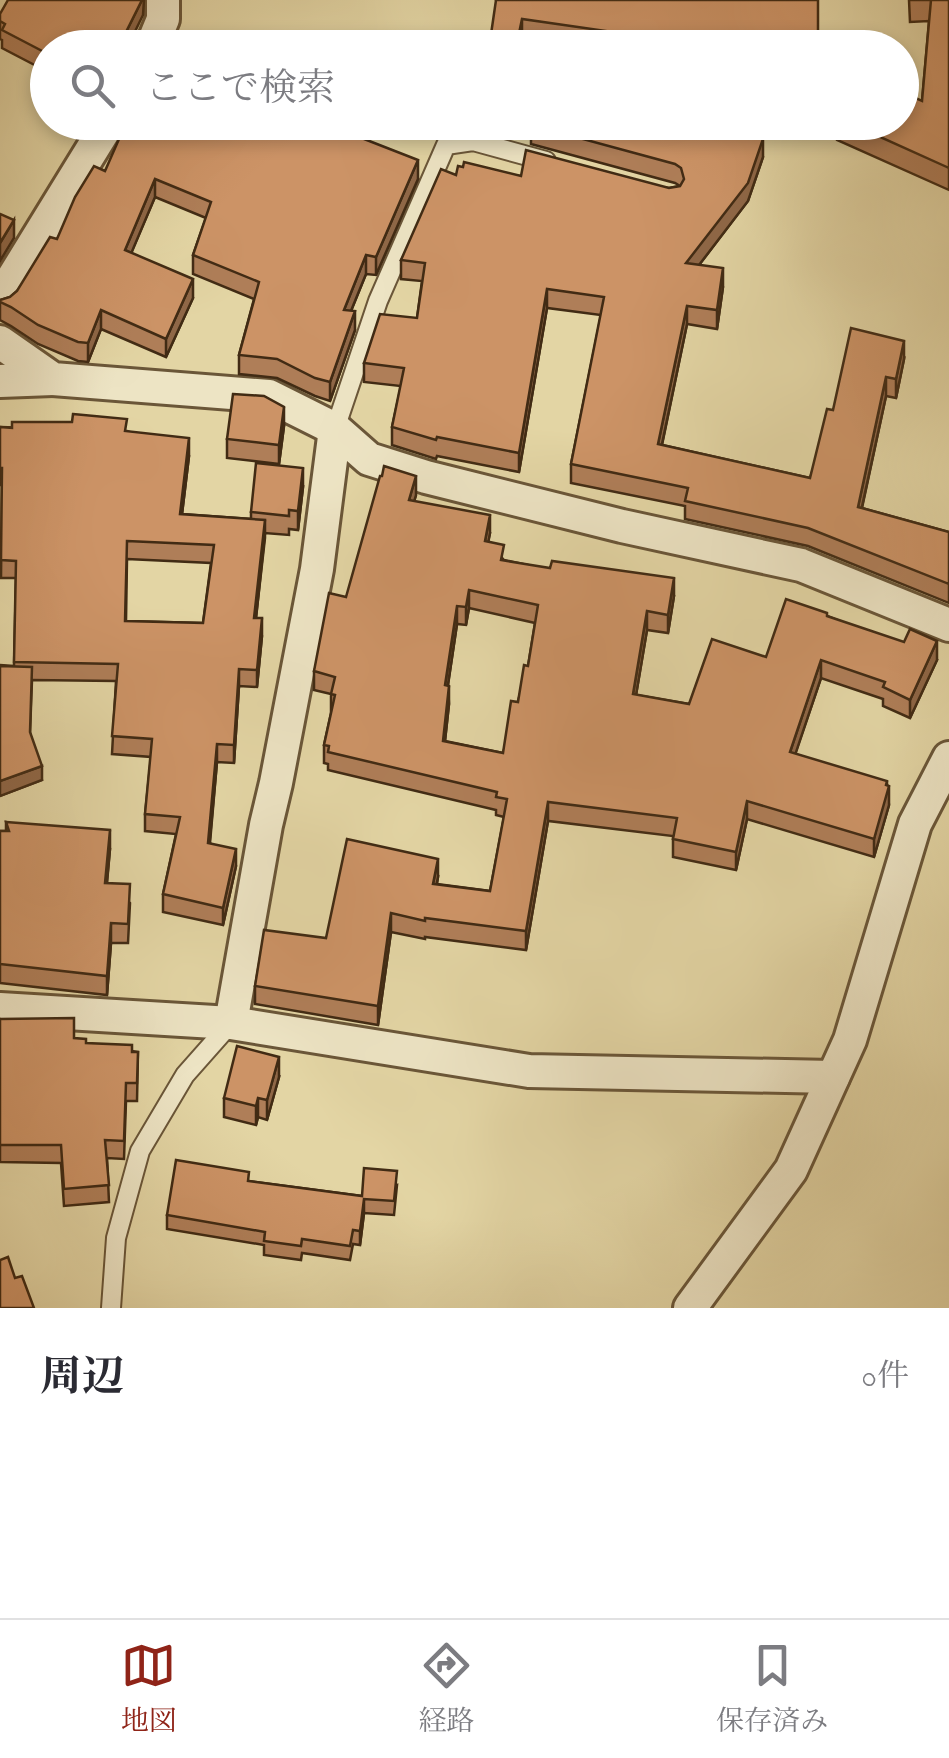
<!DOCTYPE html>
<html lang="ja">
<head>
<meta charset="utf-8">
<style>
	:root { --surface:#fff; --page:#f2f2f3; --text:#2b2b33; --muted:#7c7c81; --line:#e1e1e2; --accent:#8f2418 }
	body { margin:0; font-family:"IM FELL English","Noto Serif JP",serif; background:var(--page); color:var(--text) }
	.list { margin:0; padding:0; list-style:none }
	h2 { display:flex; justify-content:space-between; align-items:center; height:130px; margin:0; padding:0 40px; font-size:42px }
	h2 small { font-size:32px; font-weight:400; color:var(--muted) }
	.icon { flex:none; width:55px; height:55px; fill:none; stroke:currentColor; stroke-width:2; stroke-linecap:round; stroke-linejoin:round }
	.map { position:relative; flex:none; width:949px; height:1308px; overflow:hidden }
	.search { position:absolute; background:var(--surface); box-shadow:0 5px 15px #0003; left:30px; right:30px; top:30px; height:110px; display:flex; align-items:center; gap:25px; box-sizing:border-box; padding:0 35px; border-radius:55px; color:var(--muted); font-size:38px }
	.sheet { height:310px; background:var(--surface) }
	nav { display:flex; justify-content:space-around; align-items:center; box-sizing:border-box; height:140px; border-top:2px solid var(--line); background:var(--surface); font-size:28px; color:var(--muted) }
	nav a { display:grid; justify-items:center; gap:5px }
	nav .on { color:var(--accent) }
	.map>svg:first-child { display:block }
</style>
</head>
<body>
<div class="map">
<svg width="949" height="1308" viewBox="0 0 949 1308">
	<rect width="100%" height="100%" fill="#e3d5a4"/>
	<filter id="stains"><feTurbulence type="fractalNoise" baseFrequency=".002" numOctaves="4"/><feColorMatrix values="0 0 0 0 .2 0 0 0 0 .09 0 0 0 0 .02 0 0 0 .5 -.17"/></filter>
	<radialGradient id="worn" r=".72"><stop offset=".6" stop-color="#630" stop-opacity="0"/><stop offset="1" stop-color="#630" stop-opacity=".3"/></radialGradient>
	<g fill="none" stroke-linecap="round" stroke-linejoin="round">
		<defs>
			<g id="lane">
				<path d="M335,429l43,-128 68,-156 27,-4 73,20"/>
				<path d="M111,1308l5,-70 24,-87 45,-76 46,-52"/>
			</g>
			<g id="street">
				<path d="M151,48l12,-29v-19"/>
				<path d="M0,299l109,-177"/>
				<path d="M0,342l53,37 216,17 66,33 34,30 57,18 196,49 179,39 148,60"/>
				<path d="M0,381l53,-2"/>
				<path d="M0,1009l231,14 298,48 304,6"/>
				<path d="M231,1023l35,-198 10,-42 41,-214 18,-140"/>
				<path d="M690,1308l101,-138 59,-130 65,-216 34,-66"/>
			</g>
		</defs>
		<!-- lane casing -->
		<use href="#lane" stroke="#6a5638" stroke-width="22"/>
		<!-- street casing -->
		<use href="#street" stroke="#6a5638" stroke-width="38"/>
		<!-- lane -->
		<use href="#lane" stroke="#ede4c4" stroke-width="18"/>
		<!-- street -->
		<use href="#street" stroke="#ede4c4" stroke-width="32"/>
	</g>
	<!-- wall -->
	<g fill="#af7e58" stroke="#412b14" stroke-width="2.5" fill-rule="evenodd">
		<path d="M496,0l322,37 18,11h-244l-70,-11z"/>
		<path d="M909,0h40v190l-112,-50v-18h65l20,-21 7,-80 -19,1z"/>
		<path d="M0,14l143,1 -95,33v24l-46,-24v-8l-2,-1z"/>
		<path d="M476,122h242l45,35 -15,44 -49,64 24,22 -6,42 -30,-5 -25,121 148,33 23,-68 71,-51 -8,39 -10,-2 -24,112 87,24v71l-141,-57 -123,-27v-13l-114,-23v-19l30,-149 -54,-7 -28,164 -82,-16 -1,3 -44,-14v-18l9,-41 -37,-4v-19l53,-45 5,-37 -21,-2v-19l55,-85 65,1 148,12 11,-2 -5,-3 -144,-39v-8z"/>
		<path d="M155,135l210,4 53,40 -42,96 -10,-1 -15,37 4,19 -25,71 -15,-5 -38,-18 -38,-4v-19l15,-56 -61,-25v-19l13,-37 -51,-21 -24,56 62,45 -27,59 -65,-28 -13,33 -10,-1 -40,-17 -27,-18 -11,-6v-20l10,-3 7,-6 40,-52 48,-68z"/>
		<path d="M284,426l-5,38 -52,-6v-19z"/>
		<path d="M0,427l127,4 62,25 -7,58 69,5v-7l52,-25 -5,43 -9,-1v6l-24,-2 -9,85 6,18 -5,51 -18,-1 -5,77 -17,-1 -7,81 26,23 -13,59 -60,-13v-18l13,-60 -31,-3v-17l6,-57 -39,-3 4,-73 -84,-1 -2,53 12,47 -42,16v-131l14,1 2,-88h-15l1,-93h-2zM127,559l84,4 -8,60 -77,-2z"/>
		<path d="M416,495l-2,6 76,32 -2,9 16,18 170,36 -6,37 -21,-3 -11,65 53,9 77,-47 61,-41 110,44 -27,58 -27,-12v-7l-62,-21 -26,76 92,31 2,20 -15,52 -127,-38 -11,51 -63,-13v-21l-125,-15 -22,129 -101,-13v2l-34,-7 -13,93 -123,-21v-18l71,-48 112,-61 -1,7 53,7 14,-74 -8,-2v-5l-168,-40v-6l-4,-1v-18l7,-32v-19l-17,-4v-19l32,-74zM469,608l66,15 -7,43 -25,87 -58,-12 4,-37 -1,-19 9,-61 9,1z"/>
		<path d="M6,822l104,27 -3,34 23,20 -2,40h-17l-4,52 -107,-12v-152h6z"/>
		<path d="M0,1019l74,19 12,5 52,9 -1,49h-11l-2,58 -17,-1 2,44 -45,4 -3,-43 -61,-1z"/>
		<path d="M279,1077l-12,43 -9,-3 -2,8 -32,-8v-19z"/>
		<path d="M249,1181l113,15 35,-11 -3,30 -30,-2 -4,32 -7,-1 -3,16 -48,-7 -1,7 -37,-5v-10l-97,-16v-14z"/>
	</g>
	<!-- shaded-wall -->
	<g fill="#8f6747" stroke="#412b14" stroke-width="2.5">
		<path d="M142,0h2l-1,15 -16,33h-9z"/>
		<path d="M522,19v18l-2,11h-4z"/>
		<path d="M763,139v18l-15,44 -62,81v-19z"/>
		<path d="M418,160v19l-42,96v-18z"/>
		<path d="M155,179v18l-30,71v-18z"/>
		<path d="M14,220v18l-14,23v-18z"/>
		<path d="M366,255v19l-22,54v-18z"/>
		<path d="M723,268v19l-6,42v-19z"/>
		<path d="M193,279v19l-27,59v-18z"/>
		<path d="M547,289v19l-28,164v-19z"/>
		<path d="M687,306v18l-29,139v-19z"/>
		<path d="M101,310v19l-13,33v-19z"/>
		<path d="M355,311v19l-25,71v-19z"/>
		<path d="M904,341v18l-8,39v-19z"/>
		<path d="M886,377v19l-28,129v-18z"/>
		<path d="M284,407v19l-5,38v-19z"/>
		<path d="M189,438v18l-9,75v-17z"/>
		<path d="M303,468v19l-5,43v-19z"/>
		<path d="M416,476v19l-7,24v-19z"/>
		<path d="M490,515v18l-5,27v-19z"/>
		<path d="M265,520v18l-11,97v-17z"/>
		<path d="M674,578v18l-6,37v-18z"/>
		<path d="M469,590v18l-3,17v-18z"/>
		<path d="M457,606v18l-12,80v-19z"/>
		<path d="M647,611v19l-14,83v-19z"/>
		<path d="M262,618v18l-5,51v-17z"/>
		<path d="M937,641v19l-27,58v-18z"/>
		<path d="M821,660v18l-31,92v-18z"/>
		<path d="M239,669v17l-5,77v-18z"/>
		<path d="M449,686v18l-6,55v-18z"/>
		<path d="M217,744v18l-9,98v-17z"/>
		<path d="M42,766v14l-42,16v-15z"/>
		<path d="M887,781v13l2,-8v19l-15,52v-18z"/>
		<path d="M747,801v18l-11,51v-18z"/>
		<path d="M548,802v19l-22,129v-19z"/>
		<path d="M110,830v19l-5,53v-19z"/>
		<path d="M236,849v17l-13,59v-17z"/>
		<path d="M438,859v18l-5,25v-18z"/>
		<path d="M391,913v19l-13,93v-19z"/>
		<path d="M111,923v20l-4,52v-19z"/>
		<path d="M279,1057v20l-12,43v-20z"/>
		<path d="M258,1098v19l-2,8v-19z"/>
		<path d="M364,1199v14l-4,32v-14z"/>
	</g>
	<!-- building -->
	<g fill="#cc9366" stroke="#412b14" stroke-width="2.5" fill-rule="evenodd">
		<path d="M8,0h134l-24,48h-70v6l-46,-24 3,-6 -5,-3v-7z"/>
		<path d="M496,0h322v37l18,1v10h-215l-1,-15 -98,-14 -6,29h-27z"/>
		<path d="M931,0h18v168l-102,-46h55v-30l20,9z"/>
		<path d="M159,122h200l6,3 -6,12 59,23 -42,97 -10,-2 -22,55 11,1 -25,71 -15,-4 -38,-19 -38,-4 20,-73 -66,-27 18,-53 -56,-23 -30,71 68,29 -27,60 -65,-29 -13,33 -10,-1 -40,-17 -27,-18 -11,-5v-2l10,-3 7,-6 33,-54 7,2 18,-42 19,-31 11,5 21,-48 29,12z"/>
		<path d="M532,122h186l45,17 -15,44 -62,80 37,5 -6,42 -30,-4 -29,138 152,34 17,-69 6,1 18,-82 53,13 -8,38 -10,-2 -28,130 91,25v52l-141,-56 -123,-27 3,-13 -117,-24 33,-167 -57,-8 -28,164 -82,-16 -1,3 -44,-13 12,-59 -40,-5 16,-49 37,4 8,-55 -24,-3 40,-91 15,6 2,-9 5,1 1,-5 57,14 5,-26 143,38 11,-2 4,-7 -3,-11 -6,-4 -144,-39z"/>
		<path d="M0,214l14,6 -14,23z"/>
		<path d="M233,394l31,2 20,11 -5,38 -52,-6z"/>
		<path d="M73,414l54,5 -2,12 64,7 -9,76 85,6 -11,98h8l-5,52 -18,-1 -5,76 -17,-1 -9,99 28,6 -13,59 -60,-14 17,-77 -35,-3 7,-75 -40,-3 6,-72 -104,-2 2,-101 -15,-1 1,-92h-2v-41l12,1v-6h60zM127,541l87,4 -11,78 -78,-2z"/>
		<path d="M256,463l47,5 -5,43 -9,-1v6l-38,-4z"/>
		<path d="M384,466l32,10 -7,24 81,15 -5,26 19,4 -3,15 49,8 2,-7 122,17 -6,37 -21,-4 -14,83 56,10 23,-65 54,18 20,-58 41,14v3l77,26 6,-13 27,12 -27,59 -27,-13 2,-5 -64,-22 -31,92 97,29 -1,4 3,1 -15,53 -127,-38 -11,51 -63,-13 4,-21 -129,-16 -22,129 -101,-13v3l-34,-8 -13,93 -123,-20 9,-56 62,8 21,-99 91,20 -5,25 57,7 17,-92 -11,-2 1,-5 -169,-40 1,-6 -5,-1 11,-50 -4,-1 4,-17 -21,-6 15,-78 17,4 34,-121h2zM469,590l69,15 -10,61 -4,-1 -6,37 -7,-1 -8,52 -60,-12 6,-55 -4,-1 12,-79 9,1z"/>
		<path d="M0,666l32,1 -2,65 12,34 -42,15z"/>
		<path d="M6,822l104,8 -5,53 25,1 -2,40 -17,-1 -4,53 -107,-12v-133h9z"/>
		<path d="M74,1018v20l12,1v4l46,2v7h6l-1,31h-11l-2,58 -19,-1 4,45 -45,4 -3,-44h-61v-126z"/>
		<path d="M237,1046l42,11 -12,43 -9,-2 -2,8 -32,-8z"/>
		<path d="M176,1160l73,12 -1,9 114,15 2,-28 33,3 -3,30 -30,-2 -4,32 -7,-1 -3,16 -48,-7 -1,7 -37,-5 1,-9 -98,-17z"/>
		<path d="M8,1257l7,21 7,-2 12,32h-34v-48z"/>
	</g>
	<rect width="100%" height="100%" filter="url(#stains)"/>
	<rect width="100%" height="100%" fill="url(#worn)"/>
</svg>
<div class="search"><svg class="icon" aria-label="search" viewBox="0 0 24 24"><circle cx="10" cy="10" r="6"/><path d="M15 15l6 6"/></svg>ここで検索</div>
</div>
<section class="sheet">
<h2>周辺<small>0件</small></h2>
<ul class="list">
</ul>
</section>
<nav>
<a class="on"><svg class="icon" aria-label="map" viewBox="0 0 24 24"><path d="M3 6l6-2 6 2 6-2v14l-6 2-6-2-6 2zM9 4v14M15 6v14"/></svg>地図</a>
<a><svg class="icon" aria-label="directions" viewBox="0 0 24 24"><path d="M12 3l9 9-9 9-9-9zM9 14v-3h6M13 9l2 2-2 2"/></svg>経路</a>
<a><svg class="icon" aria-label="saved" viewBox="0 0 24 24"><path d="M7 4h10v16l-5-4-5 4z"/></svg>保存済み</a>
</nav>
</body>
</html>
